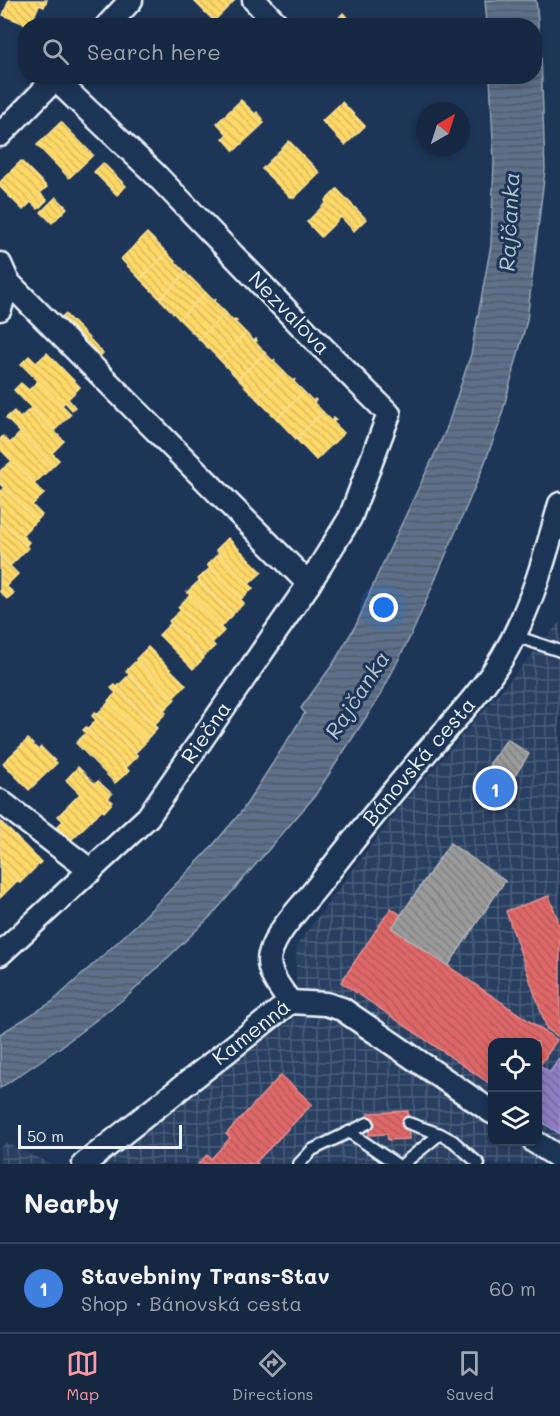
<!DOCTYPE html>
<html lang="en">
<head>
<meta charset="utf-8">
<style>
	:root { --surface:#162841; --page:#23344c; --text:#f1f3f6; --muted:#9ea6b1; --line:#35445a; --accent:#ff9aa2 }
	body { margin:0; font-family:Mali,sans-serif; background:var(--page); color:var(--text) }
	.controls { position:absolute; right:18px; bottom:18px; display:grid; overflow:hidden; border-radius:12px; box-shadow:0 3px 9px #0003 }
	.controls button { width:54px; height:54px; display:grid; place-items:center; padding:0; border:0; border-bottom:2px solid var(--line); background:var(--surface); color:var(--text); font:30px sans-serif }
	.compass { position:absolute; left:416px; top:102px; width:54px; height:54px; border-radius:50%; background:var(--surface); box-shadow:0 3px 9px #0003; rotate:39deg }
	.scale { position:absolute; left:18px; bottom:15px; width:164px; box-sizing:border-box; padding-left:6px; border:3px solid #e8f1f8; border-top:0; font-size:16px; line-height:21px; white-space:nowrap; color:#e8f1f8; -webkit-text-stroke:4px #1d3557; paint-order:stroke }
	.you { position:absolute; left:384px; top:608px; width:21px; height:21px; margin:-15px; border:4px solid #fff; border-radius:50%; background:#1a73e8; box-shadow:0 0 0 9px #1a73e833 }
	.badge { display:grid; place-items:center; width:39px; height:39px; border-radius:50%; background:var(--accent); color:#fff; font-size:20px; font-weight:700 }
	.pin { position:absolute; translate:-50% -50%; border:3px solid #fff; box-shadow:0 2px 6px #0006 }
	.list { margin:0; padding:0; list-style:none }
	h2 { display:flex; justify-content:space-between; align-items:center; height:78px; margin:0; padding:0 24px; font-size:26px }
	h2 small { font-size:20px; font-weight:400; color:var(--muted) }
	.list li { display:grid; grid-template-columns:39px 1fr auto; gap:18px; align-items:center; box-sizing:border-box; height:90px; padding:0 24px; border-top:2px solid var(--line) }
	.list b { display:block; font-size:22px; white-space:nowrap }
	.list p { margin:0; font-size:20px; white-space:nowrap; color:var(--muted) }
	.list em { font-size:20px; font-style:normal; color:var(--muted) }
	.icon { flex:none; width:33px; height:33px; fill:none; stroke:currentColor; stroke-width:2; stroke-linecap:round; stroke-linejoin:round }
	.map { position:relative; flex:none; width:560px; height:1164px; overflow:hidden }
	.search { position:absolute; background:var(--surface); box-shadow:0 3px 9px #0003; left:18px; right:18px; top:18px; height:66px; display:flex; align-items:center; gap:15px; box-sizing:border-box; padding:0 21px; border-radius:24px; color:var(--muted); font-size:22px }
	.sheet { height:168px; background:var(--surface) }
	nav { display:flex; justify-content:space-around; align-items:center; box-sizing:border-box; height:84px; border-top:2px solid var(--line); background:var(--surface); font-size:16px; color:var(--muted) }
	nav a { display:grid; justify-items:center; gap:3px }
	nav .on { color:var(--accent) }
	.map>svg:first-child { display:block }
</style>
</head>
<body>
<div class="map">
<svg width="560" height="1164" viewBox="0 0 560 1164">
	<defs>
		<pattern id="industrial-grid" width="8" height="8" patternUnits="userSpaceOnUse" patternTransform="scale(1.5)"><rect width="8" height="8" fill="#2a4162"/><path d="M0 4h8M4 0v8" fill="none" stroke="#495d79"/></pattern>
		<pattern id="water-rules" width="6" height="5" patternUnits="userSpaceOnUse" patternTransform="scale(1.5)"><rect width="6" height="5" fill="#5d7089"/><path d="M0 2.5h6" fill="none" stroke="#505a66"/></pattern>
		<pattern id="homes-back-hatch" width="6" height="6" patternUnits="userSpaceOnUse" patternTransform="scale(1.5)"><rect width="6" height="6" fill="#ffd966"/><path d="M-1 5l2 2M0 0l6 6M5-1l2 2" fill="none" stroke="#dabc60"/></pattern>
		<pattern id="shops-back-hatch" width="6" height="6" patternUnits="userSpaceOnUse" patternTransform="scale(1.5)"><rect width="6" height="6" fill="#e06666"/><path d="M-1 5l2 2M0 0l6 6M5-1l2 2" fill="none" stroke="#b25d5e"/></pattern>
		<pattern id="offices-back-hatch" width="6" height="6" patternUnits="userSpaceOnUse" patternTransform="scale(1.5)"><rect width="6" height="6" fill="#8e7cc3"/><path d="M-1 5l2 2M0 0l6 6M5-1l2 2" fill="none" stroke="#756a99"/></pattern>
		<pattern id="industry-back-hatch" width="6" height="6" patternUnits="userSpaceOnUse" patternTransform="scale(1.5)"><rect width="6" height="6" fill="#999"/><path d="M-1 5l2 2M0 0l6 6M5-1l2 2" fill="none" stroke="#808181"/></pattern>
	</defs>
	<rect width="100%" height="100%" fill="#1d3557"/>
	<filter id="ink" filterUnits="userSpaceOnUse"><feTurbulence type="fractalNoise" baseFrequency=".0167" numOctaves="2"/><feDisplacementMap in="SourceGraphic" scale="12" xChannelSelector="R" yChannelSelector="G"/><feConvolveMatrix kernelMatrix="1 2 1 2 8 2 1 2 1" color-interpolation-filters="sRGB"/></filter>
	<g filter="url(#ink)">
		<!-- industrial -->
		<g fill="url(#industrial-grid)" fill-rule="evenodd">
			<path d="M560,622v542h-474l210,-147v-71l101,-135zM492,1042h46v100h-46z"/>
			<path d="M6,1143l45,21h-51v-17z"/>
		</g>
		<!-- water -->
		<path fill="url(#water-rules)" stroke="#95a4b5" stroke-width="1.5" d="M485,0h51l5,55 4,115 -18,150 -28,105 -19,50 -66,154 -34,67 -66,101 -102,118 -82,79 -72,55 -58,39v-54l52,-32 84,-77 71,-73 35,-41 63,-98 -4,-5 32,-44 24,-41 20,-47 69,-146 25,-76 20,-109 3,-84 -4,-84 44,-1v-50l-47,-1z"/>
		<!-- homes -->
		<g fill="url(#homes-back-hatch)" stroke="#f8e092" stroke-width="1.5">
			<path d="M9,0h38l-3,7 -5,-2 -9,21 -27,-11z"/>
			<path d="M193,0h42l-21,21z"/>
			<path d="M343,13l12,13h-24z"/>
			<path d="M241,100l14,14 2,-2 6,7 -2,1 3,3 -30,28 -11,-13 4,-4 -10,-11z"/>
			<path d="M342,102l23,24 -20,19 -23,-24z"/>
			<path d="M61,122l32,33 -24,23 -32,-33z"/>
			<path d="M289,141l31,32 -26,25 -5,-2 -27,-27z"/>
			<path d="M21,161l26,26 -7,6 7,7 -9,9 -7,-7 -8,8 -23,-23v-5z"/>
			<path d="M103,163l23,23 -9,9 -23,-23z"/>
			<path d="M337,189l29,30 -12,12 -13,-14 -20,20 -14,-15 20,-20 -2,-1z"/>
			<path d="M56,197l11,11 -15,15 -11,-11z"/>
			<path d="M147,233l20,20 -27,26 -19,-20z"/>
			<path d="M167,253l19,20 -26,26 -20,-20z"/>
			<path d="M186,273l20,20 -27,26 -19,-20z"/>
			<path d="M206,293l8,8 2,-2 -1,3 11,11 -27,26 -20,-20z"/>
			<path d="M226,313l7,8 2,-2 2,2 -2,1 11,11 -27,26 -20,-20z"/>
			<path d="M65,314l19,19 -6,7 -20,-20z"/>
			<path d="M84,333l19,20 -6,6 -19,-19z"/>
			<path d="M246,333l8,8 2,-2 1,2 -2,1 10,11 -27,26 -19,-20z"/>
			<path d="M47,353l33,34 -12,12 7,8 -3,3 -7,-8 -3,3 -41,-41 8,-8 7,7z"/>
			<path d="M265,353l8,8 2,-2 -1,3 10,10 -27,27 -19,-20z"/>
			<path d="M284,372l9,9 2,-2 -1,3 10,10 -27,27 -20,-20z"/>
			<path d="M38,381l33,33 -17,17 -40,-41 7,-7 8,7z"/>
			<path d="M304,392l9,9 2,-2 1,1 -2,3 9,9 -27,27 -19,-20z"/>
			<path d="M31,408l33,33 -12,12 7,7 -6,6 -47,-48 8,-7 6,7z"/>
			<path d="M323,412l9,9 2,-3 2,2 -3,2 11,11 -28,27 -20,-21z"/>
			<path d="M20,433l33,33 -19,18 -34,-35v-10l3,-3 7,7z"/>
			<path d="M12,461l32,33 -12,11 10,10 -6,6 -36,-37v-13z"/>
			<path d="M4,488l32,33 -14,14 7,7 -3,4 -26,-27v-27z"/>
			<path d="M0,519l28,29 -18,18 -10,-10z"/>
			<path d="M228,538l34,34 -13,12 -33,-34z"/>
			<path d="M219,553l34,35 -12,11 -34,-34z"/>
			<path d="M0,556l18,18 -12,12 8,7 -7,6 -7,-7z"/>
			<path d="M210,568l34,35 -12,12 -34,-36z"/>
			<path d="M199,581l34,34 -12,12 -34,-35z"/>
			<path d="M190,595l34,36 -12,12 -34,-36z"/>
			<path d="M181,610l34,36 -12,11 -34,-36z"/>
			<path d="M171,623l33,35 -11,11 -34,-34z"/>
			<path d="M148,647l38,38 -12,12 -38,-38z"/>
			<path d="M137,660l38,39 -11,11 -38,-39z"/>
			<path d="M129,675l37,38 -12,12 -37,-38z"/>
			<path d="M115,685l42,43 -11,12 -38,-39 8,-8 -5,-5z"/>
			<path d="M109,702l38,39 -12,12 -38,-39z"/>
			<path d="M95,712l43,44 -12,12 -38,-39 8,-9 -4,-4z"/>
			<path d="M86,727l43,44 -14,12 -39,-40 10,-10 -3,-3z"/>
			<path d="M28,739l10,11 3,-3 16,16 -28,27 -26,-27z"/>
			<path d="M78,767l17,17 3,-3 14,13 -4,4 5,4 -9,10 -2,-2 -39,38 -13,-14 13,-13 -5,-5 22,-22 -14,-14z"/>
			<path d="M0,821l41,41 -21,21 -20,-21z"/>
			<path d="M0,862l20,21 -3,-2 -17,17z"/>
		</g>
		<!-- shops -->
		<g fill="url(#shops-back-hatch)" stroke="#e29092" stroke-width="1.5">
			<path d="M490,769l22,14 -14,21 -21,-14z"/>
			<path d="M549,896l11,30v109l-3,1 -10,-7 -41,-118z"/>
			<path d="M391,908l10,7 -9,13 165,112 -19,28v-26h-46v43l-151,-103z"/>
			<path d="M281,1075l31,29 -56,58 2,2h-60l9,-9 4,4 19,-21 -4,-4z"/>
			<path d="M408,1111l1,28 -21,1 -1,-6 -18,1 -1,-22z"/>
		</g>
		<!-- offices -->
		<path fill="url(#offices-back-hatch)" stroke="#a99fd3" stroke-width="1.5" d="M559,1059l1,1v74l-22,-15v-51l2,-3 10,7z"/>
		<!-- industry -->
		<g fill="url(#industry-back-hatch)" stroke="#b1b3b6" stroke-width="1.5">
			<path d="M507,739l22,15 -17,26 -23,-15z"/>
			<path d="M450,843l55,38 -57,85 -56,-38z"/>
		</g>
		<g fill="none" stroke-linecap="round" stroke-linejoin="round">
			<defs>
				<g id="service">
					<path d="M515,636l45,15"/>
					<path d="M408,1123l32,11"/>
					<path d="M349,1132l47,32"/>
					<path d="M299,1164l13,-14 56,-27"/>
					<path d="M403,1164l37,-30 13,7 26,23"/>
				</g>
				<g id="minor">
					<path d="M254,0l25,26"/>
					<path d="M107,26l24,-26"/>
					<path d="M0,135l58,-59"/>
					<path d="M0,264l8,18 -8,27"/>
					<path d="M8,282l301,302"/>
					<path d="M0,801l91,70"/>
					<path id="s1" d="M0,954l148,-137 161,-233 41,-66 39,-104 -75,-75 -160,-166 -99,-94"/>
					<path id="s2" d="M290,1002c-9,-13 -25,-31 -20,-48 6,-23 32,-48 47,-67 32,-42 66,-84 100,-124 25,-30 54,-58 76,-91 34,-49 51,-111 67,-168"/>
					<path d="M535,1142l25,16"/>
					<path id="s3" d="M84,1164l206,-162 36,2 16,5 150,103"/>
				</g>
			</defs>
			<!-- service casing -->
			<use href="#service" stroke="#e8f1f8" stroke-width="15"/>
			<!-- minor casing -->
			<use href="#minor" stroke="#e8f1f8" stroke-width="27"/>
			<!-- service -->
			<use href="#service" stroke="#1d3557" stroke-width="10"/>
			<!-- minor -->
			<use href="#minor" stroke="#1d3557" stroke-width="22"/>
		</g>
	</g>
	<g text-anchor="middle" stroke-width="6" stroke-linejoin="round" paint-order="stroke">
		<!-- street labels -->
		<g font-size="21" fill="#e8f1f8" stroke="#1d3557">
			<text transform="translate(289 313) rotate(46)" y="7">Nezvalova</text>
			<text dy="7" stroke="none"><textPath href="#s1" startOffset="304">Riečna</textPath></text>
			<text dy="7" stroke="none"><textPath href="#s2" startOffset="298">Bánovská cesta</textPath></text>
			<text dy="7" stroke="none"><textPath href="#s3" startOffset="213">Kamenná</textPath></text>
		</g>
		<!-- water labels -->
		<g font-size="22" font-style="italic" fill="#b7c4d1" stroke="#1d3557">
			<text transform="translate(509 222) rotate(-87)" y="8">Rajčanka</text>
			<text transform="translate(357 695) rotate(-57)" y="8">Rajčanka</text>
		</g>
	</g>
</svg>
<div class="controls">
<button><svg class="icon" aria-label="locate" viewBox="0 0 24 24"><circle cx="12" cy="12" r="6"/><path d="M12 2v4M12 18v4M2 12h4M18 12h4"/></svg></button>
<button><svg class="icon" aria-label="layers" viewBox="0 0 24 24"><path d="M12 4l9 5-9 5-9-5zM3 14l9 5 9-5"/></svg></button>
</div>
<svg class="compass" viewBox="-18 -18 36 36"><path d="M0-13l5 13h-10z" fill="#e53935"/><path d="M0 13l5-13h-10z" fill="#9ea6b1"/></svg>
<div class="scale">50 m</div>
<div class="you"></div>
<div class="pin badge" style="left:495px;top:788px;background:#3f7fe0">1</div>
<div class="search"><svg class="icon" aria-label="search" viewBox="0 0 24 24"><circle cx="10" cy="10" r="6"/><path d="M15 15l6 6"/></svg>Search here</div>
</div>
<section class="sheet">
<h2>Nearby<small></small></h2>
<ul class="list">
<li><span class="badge" style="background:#3f7fe0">1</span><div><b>Stavebniny Trans-Stav</b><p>Shop · Bánovská cesta</p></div><em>60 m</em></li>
</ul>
</section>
<nav>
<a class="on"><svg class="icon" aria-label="map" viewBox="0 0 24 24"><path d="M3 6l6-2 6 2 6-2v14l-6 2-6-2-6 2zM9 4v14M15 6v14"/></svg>Map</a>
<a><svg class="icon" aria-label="directions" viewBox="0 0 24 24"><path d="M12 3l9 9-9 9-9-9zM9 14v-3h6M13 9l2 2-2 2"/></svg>Directions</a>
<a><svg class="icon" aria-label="saved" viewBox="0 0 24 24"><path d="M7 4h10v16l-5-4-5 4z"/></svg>Saved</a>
</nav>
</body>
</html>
